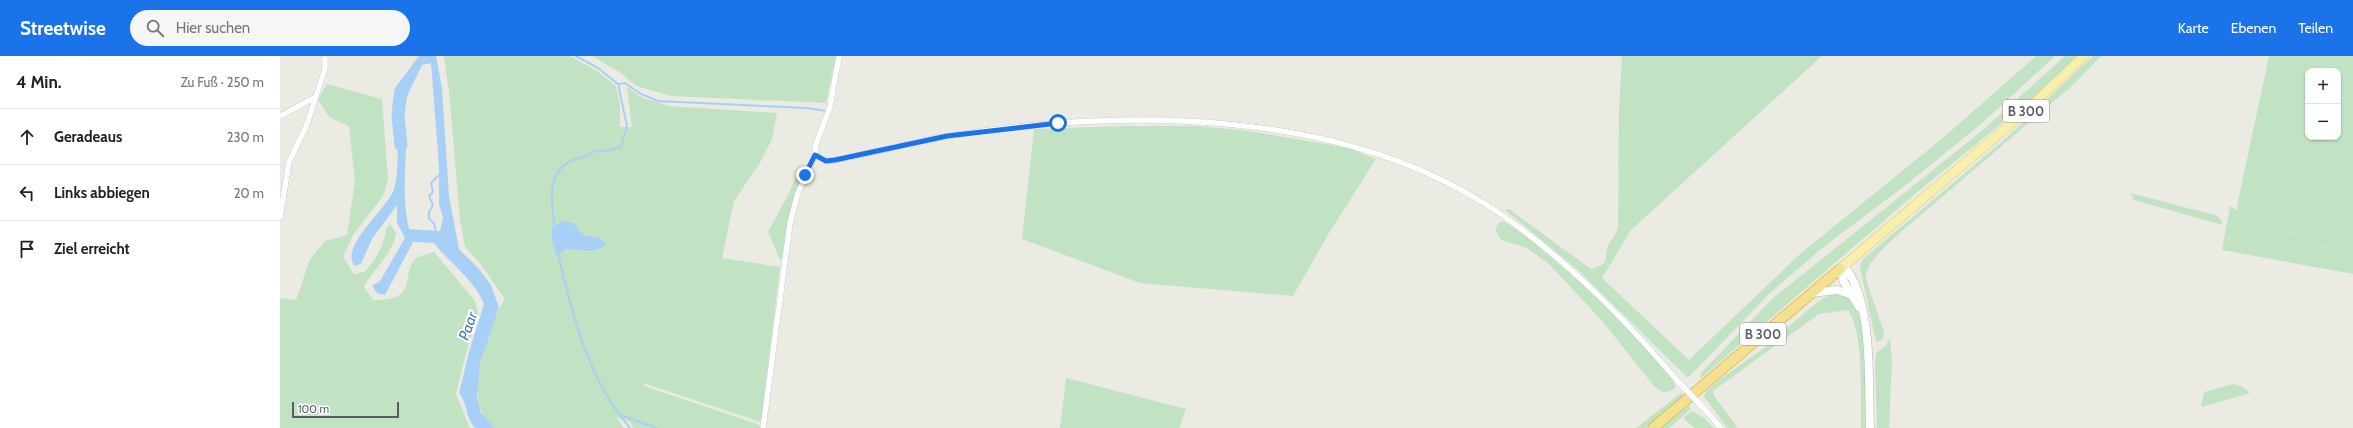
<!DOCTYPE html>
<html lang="de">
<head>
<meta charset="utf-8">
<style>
	:root { --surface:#fff; --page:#f6f6f6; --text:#222; --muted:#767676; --line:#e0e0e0; --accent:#1a73e8 }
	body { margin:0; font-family:Cabin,sans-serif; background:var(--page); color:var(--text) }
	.controls { position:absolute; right:12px; top:12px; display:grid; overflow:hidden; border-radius:8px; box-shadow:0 1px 3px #0004 }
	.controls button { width:36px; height:36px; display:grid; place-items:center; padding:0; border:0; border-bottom:1px solid var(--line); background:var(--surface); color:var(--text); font:20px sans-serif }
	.scale { position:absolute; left:12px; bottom:10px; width:107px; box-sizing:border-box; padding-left:4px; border:2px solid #5b5e62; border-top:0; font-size:11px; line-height:14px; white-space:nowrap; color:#5b5e62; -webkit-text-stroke:3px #fff; paint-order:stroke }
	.stop { position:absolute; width:12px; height:12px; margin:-9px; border:3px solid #1a73e8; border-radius:50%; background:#fff }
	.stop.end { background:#1a73e8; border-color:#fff; box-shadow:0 1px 4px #0008 }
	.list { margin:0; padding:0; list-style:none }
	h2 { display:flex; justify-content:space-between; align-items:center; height:52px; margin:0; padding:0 16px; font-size:17px }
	h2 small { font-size:13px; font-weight:400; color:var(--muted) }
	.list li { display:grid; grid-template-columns:26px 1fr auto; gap:12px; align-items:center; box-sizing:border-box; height:56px; padding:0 16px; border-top:1px solid var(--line) }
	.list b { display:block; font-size:15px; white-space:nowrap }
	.list em { font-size:13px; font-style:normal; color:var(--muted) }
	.icon { flex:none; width:22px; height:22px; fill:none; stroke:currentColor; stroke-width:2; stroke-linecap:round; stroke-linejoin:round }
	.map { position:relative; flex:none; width:2073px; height:372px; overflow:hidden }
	header { display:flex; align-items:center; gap:24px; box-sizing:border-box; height:56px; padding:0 20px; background:var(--accent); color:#fff }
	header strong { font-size:19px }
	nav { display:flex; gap:22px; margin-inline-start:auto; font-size:14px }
	.search { width:280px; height:36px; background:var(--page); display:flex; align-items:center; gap:10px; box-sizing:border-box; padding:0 14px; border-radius:22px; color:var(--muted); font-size:15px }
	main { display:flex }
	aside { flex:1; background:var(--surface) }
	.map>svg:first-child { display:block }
</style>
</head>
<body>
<header>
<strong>Streetwise</strong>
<div class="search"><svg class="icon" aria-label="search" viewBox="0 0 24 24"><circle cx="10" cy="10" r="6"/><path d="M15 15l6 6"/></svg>Hier suchen</div>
<nav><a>Karte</a><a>Ebenen</a><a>Teilen</a></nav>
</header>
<main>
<aside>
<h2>4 Min.<small>Zu Fuß · 250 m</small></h2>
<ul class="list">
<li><svg class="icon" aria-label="ahead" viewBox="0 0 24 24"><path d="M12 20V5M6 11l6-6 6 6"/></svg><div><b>Geradeaus</b></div><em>230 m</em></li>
<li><svg class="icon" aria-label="left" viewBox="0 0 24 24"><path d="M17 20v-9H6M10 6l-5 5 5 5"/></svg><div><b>Links abbiegen</b></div><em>20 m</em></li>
<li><svg class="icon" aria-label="arrive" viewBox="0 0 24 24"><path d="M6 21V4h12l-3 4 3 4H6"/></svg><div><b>Ziel erreicht</b></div></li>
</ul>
</aside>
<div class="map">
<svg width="2073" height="372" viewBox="0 0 2073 372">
	<rect width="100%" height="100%" fill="#ecebe3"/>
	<!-- green -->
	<g fill="#c1e2c3" fill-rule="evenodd">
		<path d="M164,0h126l27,15 19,15 4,19v22h12l-5,-40 16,11 26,8 108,7 -5,26 -11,22 -27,40 -12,57 58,9 -19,155 -118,-39 1,3 116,39v3h-126l-4,-6 -14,-5 8,11h-129c-5,-5 -12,-11 -14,-17 -12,-27 8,-89 24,-112l-26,-37 -14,-15 -5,-27 -11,-129z"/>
		<path d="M312,0h244l-10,47 -155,-7 -35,-10 -15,-13z"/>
		<path d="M1342,0h200l-191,174 -29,48 87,82 111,-106 144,-117 92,-81h19l-74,68 -74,60 -81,61 -56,48 -82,85 -109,-107 -74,-61 4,-1 82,60c22,-6 11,-12 18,-25 4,-6 7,-10 9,-17l1,-119z"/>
		<path d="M1785,0h13l-44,41 -119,97 -215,185 1,-6 71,-74 211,-169z"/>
		<path d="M1813,0h8l-28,29 -179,153c-11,13 -29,24 -28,42l18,52c0,6 -2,9 -8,10l-16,-75 3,-8 141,-119z"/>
		<path d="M1989,0h84v207l-12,-9 -103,-43 -1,-5zM2028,15h30v66h-30z"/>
		<path d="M47,28l55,15 6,80 -5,17 -30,39 -10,22 11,17 11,-2c10,-13 20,-27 21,-43l4,-5 6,9c-4,23 -22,34 -32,54l9,13c50,1 25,-29 45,-43 4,-2 11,-3 16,-5l41,49 3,13 -12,39 -10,41 14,34h-190v-128l1,-2 15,2 14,-41 15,-18 22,-6 8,-54 -6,-55 -20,-9 -11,-17z"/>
		<path d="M844,70h73l52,5 99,17 28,11 -47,74 -36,63 -153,-13 -118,-44 12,-110z"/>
		<path d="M525,109l-17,55 -7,42 -13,-30 21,-39 11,-26z"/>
		<path d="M1850,137l85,22 5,3 3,7 -89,-25z"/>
		<path d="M1950,150l8,5 103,43 12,9v11l-131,-24z"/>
		<path d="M1222,165c29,12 165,138 174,166 -9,7 -12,7 -22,-1l-51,-64 -54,-58 -22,-16 -26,-8 -6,-10 3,-6z"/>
		<path d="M1557,236l15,7c19,32 14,92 13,129h-4c-1,-32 4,-92 -13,-118l-29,4 -106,77 1,5 24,32h-11l-24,-33c19,-20 45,-34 66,-51 16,-13 50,-48 68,-52z"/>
		<path d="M1610,282l2,23 -3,65 2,2h-14l-2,-67 2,-9 9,-6z"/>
		<path d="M786,322l120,31 -7,19h-119z"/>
		<path d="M1953,328l10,3 7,6 -49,14 3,-15z"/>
		<path d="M1402,336v5l-37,31h-9z"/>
		<path d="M1409,349l2,4 -22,19h-8z"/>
		<path d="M1412,355l12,7 10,10h-19l-12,-10z"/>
	</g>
	<!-- water -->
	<g fill="#a8d0f7">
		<path d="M139,0h17l6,32 7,108 10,53 20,20 12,16 8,22 -19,56 -3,35 4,15 14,15h-20c-10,-11 -7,-24 -16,-35l10,-41 15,-48c-10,-25 -34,-40 -50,-61l-21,-1 -28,53 -8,-2 -5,-7 8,-5 25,-43 -8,-15v-18l-25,34 -11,25 -6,2c-17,-19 34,-59 39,-77 5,-18 4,-41 2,-61l10,-1c1,34 -5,69 3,102l31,2 3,-13 -4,-14v-38l-8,-103 -9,2 -13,27 -5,15 -12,1 3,-20z"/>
		<path d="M282,165l11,2 10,12 15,2 8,6c-8,12 -28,6 -41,6l-8,8 -5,-17v-11z"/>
	</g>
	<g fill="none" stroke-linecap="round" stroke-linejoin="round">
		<!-- stream -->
		<g stroke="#a8d0f7" stroke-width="2">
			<path d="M339,28l6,-1 16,11 17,7 149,7 19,3"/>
			<path d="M275,173c-3,-22 -10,-56 16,-68 10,-4 17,-4 25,-11l11,1 14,-4 6,-21 -9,-42 -20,-16 -22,-12"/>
			<path d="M156,176l-2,-9 -5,-4v-7l4,-7 -4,-9 4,-4 -2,-9 9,-9"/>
			<path d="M278,197c14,62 30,126 72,175"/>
			<path d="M340,359l37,13"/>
		</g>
		<!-- river -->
		<path stroke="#a8d0f7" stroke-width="13" d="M121,89l-3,-29 3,-25"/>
		<defs>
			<g id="street">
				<path d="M0,60l34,-18"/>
				<path d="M535,99l12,6 8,-1c38,-7 76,-18 114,-24 177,-28 396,-28 550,77 67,46 123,103 176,165"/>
				<path d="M0,161l9,-55 18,-38 18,-55v-13"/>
				<path d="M1429,358l12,14"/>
				<path d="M483,372l27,-205 8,-30 17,-38 1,-11 14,-37 9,-51"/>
			</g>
			<g id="secondary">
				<path d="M1564,210c30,36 24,116 26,162"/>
				<path d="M1560,213l4,13 15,25"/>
				<path d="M1532,237l25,-3 16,5"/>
			</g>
			<path id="primary" d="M1560,213l179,-152 65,-61"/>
			<path id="highway" d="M1373,372l187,-159"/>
		</defs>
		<!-- street casing -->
		<use href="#street" stroke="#b5b8bc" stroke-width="6"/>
		<!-- secondary casing -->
		<use href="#secondary" stroke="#b4b7bc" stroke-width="9"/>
		<!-- primary casing -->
		<use href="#primary" stroke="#e4c764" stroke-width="10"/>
		<!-- highway casing -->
		<use href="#highway" stroke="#dba714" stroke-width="11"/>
		<!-- street -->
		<use href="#street" stroke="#fff" stroke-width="5.5"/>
		<!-- secondary -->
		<use href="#secondary" stroke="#fff" stroke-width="8"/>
		<!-- primary -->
		<use href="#primary" stroke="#f7efad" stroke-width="9"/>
		<!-- highway -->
		<use href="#highway" stroke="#f3e093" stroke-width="10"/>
		<defs>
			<path id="street-bridge" d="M1395,322l34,36"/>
		</defs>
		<!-- street-bridge casing -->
		<use href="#street-bridge" stroke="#b5b8bc" stroke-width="6" stroke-linecap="butt"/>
		<!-- street-bridge -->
		<use href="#street-bridge" stroke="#fff" stroke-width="5.5"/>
	</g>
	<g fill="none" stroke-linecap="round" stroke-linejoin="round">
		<!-- route -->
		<path stroke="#1a73e8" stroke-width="5" d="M525,119l10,-20 11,6 9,-1 112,-24 111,-13"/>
	</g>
	<g text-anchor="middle" stroke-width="4" stroke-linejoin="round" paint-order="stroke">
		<!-- shield labels -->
		<g fill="#fff" stroke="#8c8e91" stroke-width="1">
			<rect x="1723" y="44" width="46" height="22" rx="3"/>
			<rect x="1460" y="267" width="46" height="22" rx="3"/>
		</g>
		<g font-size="13" font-weight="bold" fill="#5b5e62">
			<text x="1746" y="60">B 300</text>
			<text x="1483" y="283">B 300</text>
		</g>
		<!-- water labels -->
		<g font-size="15" font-style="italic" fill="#4a77b0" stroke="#fff">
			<text transform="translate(188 270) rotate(-71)" y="5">Paar</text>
		</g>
	</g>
</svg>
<div class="controls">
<button>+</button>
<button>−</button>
</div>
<div class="scale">100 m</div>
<div class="stop" style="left:778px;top:67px"></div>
<div class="stop end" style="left:525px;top:119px"></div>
</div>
</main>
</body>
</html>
